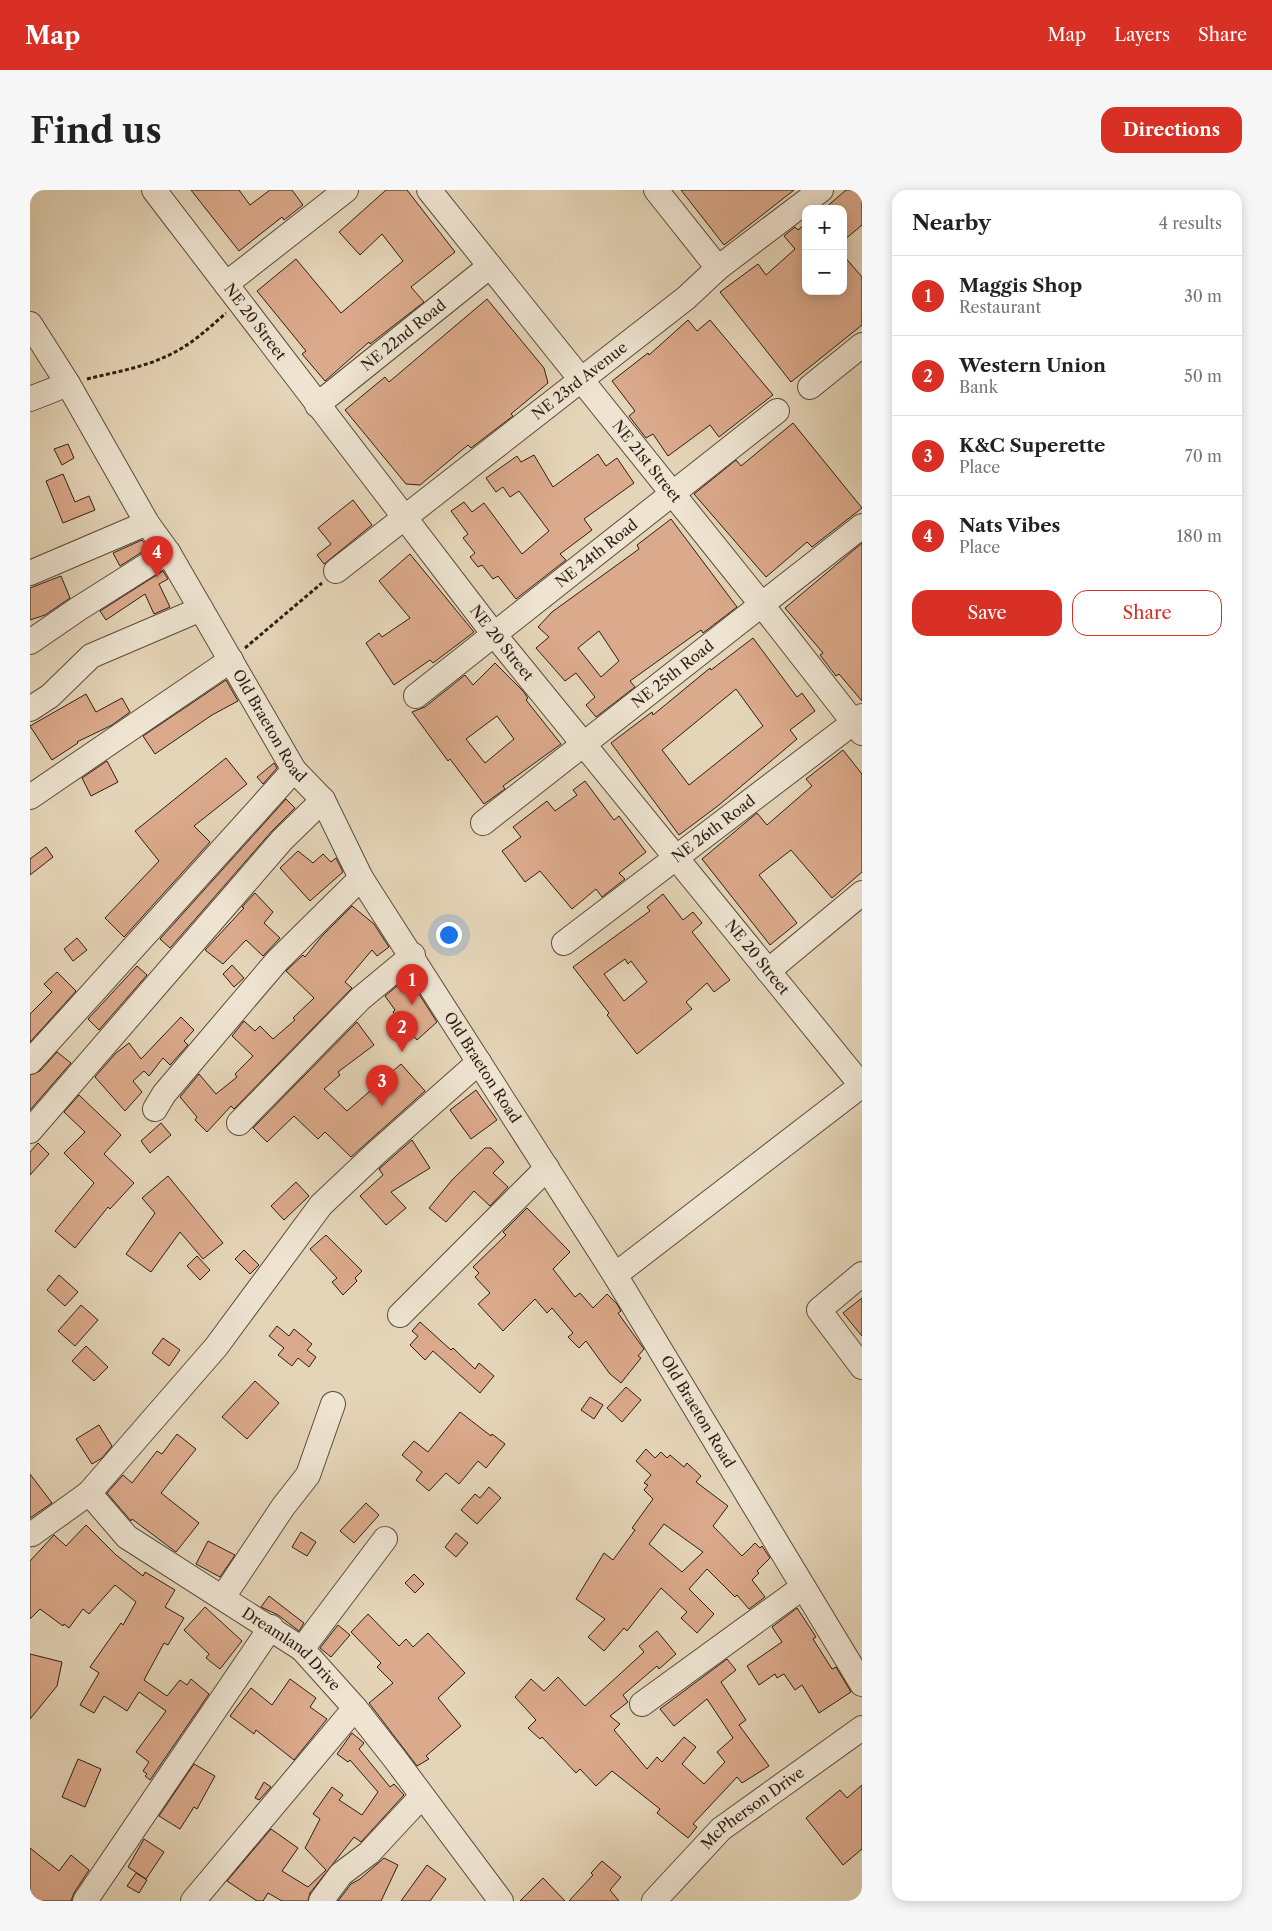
<!DOCTYPE html>
<html lang="en">
<head>
<meta charset="utf-8">
<style>
	:root { --surface:#fff; --page:#f6f6f6; --text:#222; --muted:#767676; --line:#e0e0e0; --accent:#d93025 }
	body { margin:0; font-family:"Libre Caslon Text",serif; background:var(--page); color:var(--text) }
	.controls { position:absolute; right:15px; top:15px; display:grid; overflow:hidden; border-radius:10px; box-shadow:0 2px 12px #0003 }
	.controls button { width:45px; height:45px; display:grid; place-items:center; padding:0; border:0; border-bottom:1px solid var(--line); background:var(--surface); color:var(--text); font:25px sans-serif }
	.you { position:absolute; left:418px; top:744px; width:18px; height:18px; margin:-12px; border:4px solid #fff; border-radius:50%; background:#1a73e8; box-shadow:0 0 0 8px #1a73e833 }
	.badge { display:grid; place-items:center; width:32px; height:32px; border-radius:50%; background:var(--accent); color:#fff; font-size:16px; font-weight:700 }
	.pin { position:absolute; translate:-50% -41px; filter:drop-shadow(0 1px 2px #0008) }
	.pin::after { content:''; position:absolute; top:26px; width:18px; height:15px; background:inherit; clip-path:polygon(0 0,100% 0,50% 100%) }
	.list { margin:0; padding:0; list-style:none }
	h2 { display:flex; justify-content:space-between; align-items:center; height:65px; margin:0; padding:0 20px; font-size:21px }
	h2 small { font-size:16px; font-weight:400; color:var(--muted) }
	.list li { display:grid; grid-template-columns:32px 1fr auto; gap:15px; align-items:center; box-sizing:border-box; height:80px; padding:0 20px; border-top:1px solid var(--line) }
	.list b { display:block; font-size:19px; white-space:nowrap }
	.list p { margin:0; font-size:16px; white-space:nowrap; color:var(--muted) }
	.list em { font-size:16px; font-style:normal; color:var(--muted) }
	.actions { display:flex; gap:10px; padding:15px 20px }
	.actions a { flex:1; padding:11px 0; border:1px solid var(--accent); border-radius:15px; text-align:center; font-size:18px; color:var(--accent) }
	.actions .main { background:var(--accent); color:#fff }
	.map { position:relative; flex:none; width:832px; height:1711px; overflow:hidden; border-radius:15px }
	header { display:flex; align-items:center; gap:30px; box-sizing:border-box; height:70px; padding:0 25px; background:var(--accent); color:#fff }
	header strong { font-size:24px }
	nav { display:flex; gap:28px; margin-inline-start:auto; font-size:18px }
	.intro { display:flex; align-items:center; justify-content:space-between; box-sizing:border-box; height:120px; padding:0 30px }
	h1 { margin:0; font-size:35px }
	.button { padding:12px 22px; border-radius:15px; background:var(--accent); color:#fff; font-size:18px; font-weight:700 }
	main { display:flex; gap:30px; padding:0 30px }
	aside { flex:1; background:var(--surface); border-radius:15px; box-shadow:0 2px 12px #0003 }
	.map>svg:first-child { display:block }
</style>
</head>
<body>
<header>
<strong>Map</strong>
<nav><a>Map</a><a>Layers</a><a>Share</a></nav>
</header>
<div class="intro"><h1>Find us</h1><a class="button">Directions</a></div>
<main>
<div class="map">
<svg width="832" height="1711" viewBox="0 0 832 1711">
	<rect width="100%" height="100%" fill="#e5d5b8"/>
	<filter id="stains"><feTurbulence type="fractalNoise" baseFrequency=".004" numOctaves="4"/><feColorMatrix values="0 0 0 0 .2 0 0 0 0 .09 0 0 0 0 .02 0 0 0 .5 -.17"/></filter>
	<radialGradient id="worn" r=".72"><stop offset=".6" stop-color="#630" stop-opacity="0"/><stop offset="1" stop-color="#630" stop-opacity=".3"/></radialGradient>
	<!-- building -->
	<g fill="#dba98b" stroke="#2d1f13" fill-rule="evenodd">
		<path d="M161,0h48l11,15 20,-15h22l11,15 -19,15 -2,-3 -43,34z"/>
		<path d="M356,0h21l48,62 -44,35 13,15 -54,42 -1,-2 -44,39 -23,-27 4,-3 -49,-60 39,-32 45,54 62,-52 -21,-27 -22,21 -21,-23z"/>
		<path d="M651,0h113l-70,55z"/>
		<path d="M816,0h16v35l-19,16v-32h-19z"/>
		<path d="M776,33v68h37v-36l19,22v48l-71,57 -71,-90 38,-28 8,11 29,-26 -11,-13 11,-9 3,3z"/>
		<path d="M457,109l57,69 4,15 -37,31 2,2 -42,32 -3,-3 -48,40 -14,-1 -61,-74 40,-33 4,5z"/>
		<path d="M658,130l9,11 13,-11 63,75 -54,42 -9,-12 -42,31 -15,-22 -7,4 -17,-22 6,-5 -23,-30 36,-28 1,2z"/>
		<path d="M763,233l69,85 -50,39 -5,-5 -41,35 -72,-83 42,-34 5,6z"/>
		<path d="M38,254l6,14 -12,7 -8,-16z"/>
		<path d="M568,264l8,12 11,-8 17,25 -50,36 8,11 -32,24 6,6 -50,39 -18,-23 -5,3 -11,-14 -4,2 -8,-10 5,-4 -12,-15 5,-4 -17,-23 13,-9 8,10 12,-9 38,51 27,-23 -30,-40 -9,6 -7,-10 -7,5 -10,-14 31,-22 4,6 13,-7 19,32z"/>
		<path d="M33,284l12,28 14,-6 6,14 -32,13 -17,-42z"/>
		<path d="M323,310l19,25 -48,39 -7,-9 14,-11 -13,-16z"/>
		<path d="M641,329l66,88 -34,26 -2,-3 -71,51 5,6 -39,30 -10,-12 9,-8 -19,-24 -11,8 -29,-33 13,-11 -11,-10 14,-15 87,-63 -2,-4zM569,441l20,30 -18,16 -23,-29z"/>
		<path d="M112,350l6,8 -28,18 -7,-13z"/>
		<path d="M832,353v158l-23,-27 -3,2 -16,-21 3,-2 -38,-45z"/>
		<path d="M380,364l64,78 -41,31 -3,-3 -36,25 -28,-42 13,-10 3,4 28,-19 -31,-37z"/>
		<path d="M133,381l5,8 -9,5 11,23 -16,7 -9,-20 -39,26 -6,-9z"/>
		<path d="M31,386l9,22 -25,17 -15,5v-32z"/>
		<path d="M723,448l44,59 5,-4 13,18 -25,19 7,9 -78,66 -40,30 -68,-92 41,-31 1,3 57,-47 1,2zM706,499l27,37 -74,59 -27,-35z"/>
		<path d="M465,473l28,28 5,7 -2,2 35,44 -58,42 2,3 -21,15 -34,-45 -2,2 -36,-49 13,-5 40,-32 8,10zM467,526l17,23 -29,24 -19,-24z"/>
		<path d="M196,490l12,21 -26,14 -57,39 -12,-18z"/>
		<path d="M56,504l10,18 26,-14 8,14 -18,13 -35,17 1,1 -26,17 -22,-34z"/>
		<path d="M813,560l19,24v98l-30,26 -41,-48 -32,25 38,48 -27,22 -68,-86 55,-46 10,12 45,-39 -6,-7z"/>
		<path d="M196,568l21,26 -53,42 16,16 -86,95 -19,-19 54,-57 -24,-30z"/>
		<path d="M77,571l11,21 -27,14 -9,-18z"/>
		<path d="M244,573l3,5 -14,16 -6,-7z"/>
		<path d="M555,591l29,39 5,-4 27,36 -27,21 6,6 -23,18 -6,-8 -24,20 -32,-38 -15,11 -23,-31 19,-14 -8,-10 34,-26 8,10 22,-16 -4,-5z"/>
		<path d="M256,609l9,9 -23,23 -102,117 -10,-9z"/>
		<path d="M16,657l7,10 -23,18v-16z"/>
		<path d="M268,661l15,12 10,-9 8,8 5,-4 7,14 -33,29 -30,-33z"/>
		<path d="M225,703l18,19 -9,11 16,15 -17,18 -17,-16 -23,24 -18,-14 39,-42 -2,-1z"/>
		<path d="M633,704l20,26 10,-8 9,11 -10,9 38,48 -16,12 -7,-9 -21,19 6,7 -55,45 -30,-39 2,-2 -36,-46 77,-56 -3,-4zM595,769l3,5 3,-3 16,21 -23,19 -20,-27z"/>
		<path d="M322,716l22,18 15,23 -12,9 -5,-6 -27,32 7,6 -118,121 -3,-3 -24,26 -12,-12 2,-3 -17,-20 19,-23 17,20 21,-17 -2,-3 18,-18 -21,-20 12,-15 11,10 5,-5 13,13 22,-19 -2,-2 21,-20 -28,-27 17,-16 2,2 17,-21z"/>
		<path d="M47,748l10,12 -14,11 -9,-12z"/>
		<path d="M202,775l12,13 -10,9 -11,-13z"/>
		<path d="M107,776l10,9 -48,55 -11,-11z"/>
		<path d="M27,782l19,19 -46,51v-28l22,-22 -8,-8z"/>
		<path d="M378,787l29,45 -20,18 -24,-28 2,-2 -10,-14z"/>
		<path d="M151,827l13,13 -10,11 4,4 -18,20 -7,-7 -14,18 -5,-5 -11,10 9,11 -17,19 -30,-34 21,-24 13,-10 12,16z"/>
		<path d="M327,832l17,23 -36,27 2,3 -16,14 23,22 54,-47 24,27 -74,66 -26,-25 -7,7 -24,-23 -27,26 -14,-14z"/>
		<path d="M27,862l14,11 -41,47v-35l10,-4z"/>
		<path d="M446,900l21,30 -26,19 -21,-29z"/>
		<path d="M49,905l42,40 -17,19 30,29 -24,26 -2,-2 -33,41 -20,-17 39,-48 -30,-30 21,-21 -21,-20z"/>
		<path d="M131,933l10,12 -21,18 -9,-12z"/>
		<path d="M382,950l18,28 -39,24 15,16 -20,17 -26,-29 23,-21 -4,-6z"/>
		<path d="M8,953l11,11 -19,21v-23z"/>
		<path d="M455,958h6l13,14 -11,11 15,14 -18,19 -16,-15 -28,31 -17,-14 23,-28z"/>
		<path d="M138,986l55,67 -20,16 -23,-27 -29,40 -25,-18 29,-41 -13,-15z"/>
		<path d="M266,992l13,14 -25,24 -13,-14z"/>
		<path d="M497,1018l43,44 -17,17 22,28 5,-4 13,15 14,-14 10,10 4,7 -3,2 26,36 -6,7 3,2 -20,25 -11,-9 -24,-33 -7,7 -11,-11 5,-4 -21,-25 -5,5 -12,-14 -32,32 -25,-27 12,-11 -15,-16 4,-4 -6,-6 33,-32 -3,-3z"/>
		<path d="M296,1045l36,36 -7,7 2,3 -14,14 -11,-13 5,-4 -27,-29z"/>
		<path d="M214,1060l15,15 -9,9 -15,-15z"/>
		<path d="M167,1066l13,14 -10,10 -13,-14z"/>
		<path d="M29,1085l19,17 -13,14 -18,-16z"/>
		<path d="M832,1108v38l-19,-23z"/>
		<path d="M51,1115l17,15 -23,26 -17,-15z"/>
		<path d="M390,1132l31,28 2,-2 22,21 4,-6 15,13 -14,17 -47,-42 -8,9 -15,-15 8,-9 -6,-5z"/>
		<path d="M247,1136l12,10 5,-7 18,15 -5,6 9,7 -7,10 -11,-9 -6,8 -14,-11 6,-7 -15,-12z"/>
		<path d="M133,1148l17,12 -11,16 -17,-13z"/>
		<path d="M56,1156l22,21 -14,14 -22,-20z"/>
		<path d="M225,1191l24,22 -32,36 -25,-22z"/>
		<path d="M596,1197l15,13 -19,22 -15,-14z"/>
		<path d="M560,1207l13,8 -9,14 -13,-9z"/>
		<path d="M430,1222l31,24 1,-2 13,10 -19,24 -8,-7 -19,23 -13,-11 -17,18 -13,-11 6,-8 -20,-17 12,-14 14,11z"/>
		<path d="M69,1235l13,21 -10,12 -10,6 -16,-25z"/>
		<path d="M147,1244l19,15 -35,44 38,30 -23,29 -44,-33 -1,2 -24,-28 16,-18 9,8 25,-32 5,3z"/>
		<path d="M616,1259l9,9 6,-6 6,6 3,-3 14,12 3,-4 14,13 -5,6 32,24 -15,20 29,30 13,-13 5,5 2,-2 8,12 -13,13 2,2 -7,7 13,17 -16,12 -12,-14 -2,2 -28,-28 -18,20 25,25 -17,19 -16,-15 6,-6 -26,-24 -34,43 -3,-3 -20,23 -16,-14 17,-18 -29,-20 28,-46 9,7 22,-30 -3,-2 21,-29 -9,-9 4,-5 -4,-2 7,-8 -15,-14zM634,1334l39,28 -21,20 -33,-28z"/>
		<path d="M0,1284l22,29 -22,15z"/>
		<path d="M459,1297l12,11 -24,26 -16,-14 14,-16 5,4z"/>
		<path d="M336,1313l13,12 -25,28 -14,-12z"/>
		<path d="M56,1335l30,30 27,21 2,-4 30,18 -10,17 19,11 -16,27 -4,-2 -20,37 23,16 13,-16 7,5 4,-6 18,15 -59,86 -5,-4 2,-2 -4,-3 6,-9 -13,-10 30,-41 -27,-19 -12,19 -23,-15 -10,17 -14,-8 19,-32 -9,-6 31,-44 2,2 13,-23 -21,-17 -26,29 -6,-5 -14,19 -5,-4 -1,2 -23,-17 -10,10v-58l24,-26 12,11z"/>
		<path d="M271,1342l15,10 -9,14 -15,-9z"/>
		<path d="M426,1343l12,10 -12,14 -11,-10z"/>
		<path d="M178,1351l27,14 -15,22 -24,-13z"/>
		<path d="M384,1384l10,10 -9,9 -10,-10z"/>
		<path d="M239,1406l35,27 -5,8 -21,-16 -17,-8z"/>
		<path d="M175,1417l37,34 -22,28 -14,-11 3,-4 -25,-24z"/>
		<path d="M767,1418l19,29 -3,2 19,30 4,-2 15,25 -32,21 -17,-28 -7,5 -11,-16 -7,4 -2,-4 -16,11 -12,-19 35,-24 -10,-15z"/>
		<path d="M338,1424l31,32 7,-7 7,8 15,-14 37,40 -27,25 23,28 -35,30 3,3 -12,7 -48,-63 24,-20 -16,-16 4,-4 -30,-31z"/>
		<path d="M308,1435l12,10 -19,22 -11,-9z"/>
		<path d="M627,1441l19,23 -17,15 -2,-3 -34,29 5,7 -18,14 10,8 -6,6 33,39 10,-12 5,5 22,-25 12,10 -14,17 22,20 21,-22 -8,-10 16,-14 -26,-39 -33,27 -14,-17 67,-50 9,11 -15,12 25,38 -7,5 30,41 -27,17 -5,-6 -44,47 4,3 -9,11 -31,-25 3,-4 -48,-38 -16,15 -16,-17 -4,4 -34,-36 -2,2 -12,-11 8,-8 -21,-23 16,-18 13,12 14,-14 27,29 59,-54 -5,-6z"/>
		<path d="M0,1464l32,8 -5,24 -27,33z"/>
		<path d="M260,1489l26,19 -6,9 17,12 -33,41 -38,-30 -2,4 -24,-18 21,-28 21,17z"/>
		<path d="M322,1543l12,10 -5,6 31,38 4,-3 10,11 -43,47 -7,-5 -44,56 -2,8h-26l-14,-8 -5,8h-6l-30,-20 44,-52 27,19 -16,23 26,16 18,-17 -21,-22 15,-29 -7,-5 19,-27 11,8 -4,5 23,15 16,-23 -28,-32 -2,2 -11,-8z"/>
		<path d="M48,1569l23,10 -16,38 -23,-10z"/>
		<path d="M164,1574l21,12 -18,33 -3,-2 -14,22 -21,-13z"/>
		<path d="M234,1592l7,5 -12,13 -4,-2z"/>
		<path d="M832,1595v64l-19,16 -37,-47 34,-28 7,8z"/>
		<path d="M114,1649l20,13 -18,27 -18,-12z"/>
		<path d="M0,1658l29,23 12,-16 18,15 -15,23 -3,8h-41z"/>
		<path d="M354,1668l14,7 -17,36h-43l13,-17 9,-5z"/>
		<path d="M572,1671l19,16 -11,13 9,11h-50l24,-26 -2,-2z"/>
		<path d="M397,1675l19,14 -16,22h-29z"/>
		<path d="M106,1683l11,7 -8,13 -12,-7z"/>
		<path d="M513,1688l22,23h-45z"/>
	</g>
	<g fill="none" stroke-linecap="round" stroke-linejoin="round">
		<defs>
			<g id="minor">
				<path id="s1" d="M124,0l339,443 369,453"/>
				<path id="s2" d="M399,0l333,415 100,128"/>
				<path d="M626,0l62,78"/>
				<path d="M196,94l120,-94"/>
				<path id="s3" d="M0,134l38,60 79,139 21,29 126,218 29,30 38,78 254,397 247,409"/>
				<path d="M780,197l52,-42"/>
				<path d="M0,209l38,-15"/>
				<path id="s4" d="M287,215l173,-139"/>
				<path id="s5" d="M306,381l350,-273 32,-30 103,-78"/>
				<path d="M0,383l117,-50"/>
				<path d="M0,452l48,-33 90,-57"/>
				<path id="s6" d="M386,506l361,-285"/>
				<path d="M0,519l20,-13 41,-40 110,-47"/>
				<path d="M0,607l201,-137"/>
				<path id="s7" d="M453,633l379,-297"/>
				<path id="s8" d="M534,753l298,-227"/>
				<path d="M738,781l94,-78"/>
				<path d="M0,872l264,-292"/>
				<path d="M125,919l9,-15 113,-133 84,-83"/>
				<path d="M209,933l121,-124 53,-44"/>
				<path d="M0,941l252,-291 41,-40"/>
				<path d="M832,1084l-43,36 43,57"/>
				<path d="M585,1085l247,-190"/>
				<path d="M370,1125l147,-147"/>
				<path d="M59,1303l127,-146 105,-142 55,-52 103,-91"/>
				<path id="s9" d="M0,1343l2,1 57,-41 38,44 175,112 53,59 40,51 106,142"/>
				<path d="M193,1407l60,-90 25,-32 25,-71"/>
				<path d="M272,1459l83,-110"/>
				<path d="M612,1514l161,-117"/>
				<path d="M55,1711l186,-274"/>
				<path d="M163,1711l162,-193"/>
				<path d="M291,1711l20,-27 28,-21 53,-57"/>
				<path id="s10" d="M624,1711l67,-72 141,-101"/>
			</g>
		</defs>
		<!-- minor casing -->
		<use href="#minor" stroke="#5b4c3c" stroke-width="26"/>
		<!-- path -->
		<g stroke="#2d1f13" stroke-width="3" stroke-dasharray="4 2.5" stroke-linecap="butt">
			<path d="M57,189c28,-7 60,-12 86,-26 20,-10 36,-25 53,-40"/>
			<path d="M215,458l77,-65"/>
		</g>
		<!-- minor -->
		<use href="#minor" stroke="#eee4d1" stroke-width="24"/>
	</g>
	<g text-anchor="middle" stroke-width="4" stroke-linejoin="round" paint-order="stroke">
		<!-- street labels -->
		<g font-size="15" fill="#2d1f13" stroke="#eee4d1">
			<text dy="5" stroke="none"><textPath href="#s1" startOffset="166">NE 20 Street</textPath></text>
			<text dy="5" stroke="none"><textPath href="#s4" startOffset="111">NE 22nd Road</textPath></text>
			<text dy="5" stroke="none"><textPath href="#s5" startOffset="309">NE 23rd Avenue</textPath></text>
			<text dy="5" stroke="none"><textPath href="#s2" startOffset="348">NE 21st Street</textPath></text>
			<text dy="5" stroke="none"><textPath href="#s6" startOffset="230">NE 24th Road</textPath></text>
			<text dy="5" stroke="none"><textPath href="#s1" startOffset="571">NE 20 Street</textPath></text>
			<text dy="5" stroke="none"><textPath href="#s7" startOffset="241">NE 25th Road</textPath></text>
			<text dy="5" stroke="none"><textPath href="#s3" startOffset="468">Old Braeton Road</textPath></text>
			<text dy="5" stroke="none"><textPath href="#s8" startOffset="188">NE 26th Road</textPath></text>
			<text dy="5" stroke="none"><textPath href="#s1" startOffset="976">NE 20 Street</textPath></text>
			<text dy="5" stroke="none"><textPath href="#s3" startOffset="872">Old Braeton Road</textPath></text>
			<text dy="5" stroke="none"><textPath href="#s3" startOffset="1278">Old Braeton Road</textPath></text>
			<text dy="5" stroke="none"><textPath href="#s9" startOffset="330">Dreamland Drive</textPath></text>
			<text dy="5" stroke="none"><textPath href="#s10" startOffset="136">McPherson Drive</textPath></text>
		</g>
	</g>
	<rect width="100%" height="100%" filter="url(#stains)"/>
	<rect width="100%" height="100%" fill="url(#worn)"/>
</svg>
<div class="controls">
<button>+</button>
<button>−</button>
</div>
<div class="you"></div>
<div class="pin badge" style="left:382px;top:815px">1</div>
<div class="pin badge" style="left:372px;top:862px">2</div>
<div class="pin badge" style="left:352px;top:916px">3</div>
<div class="pin badge" style="left:127px;top:387px">4</div>
</div>
<aside>
<h2>Nearby<small>4 results</small></h2>
<ul class="list">
<li><span class="badge">1</span><div><b>Maggis Shop</b><p>Restaurant</p></div><em>30 m</em></li>
<li><span class="badge">2</span><div><b>Western Union</b><p>Bank</p></div><em>50 m</em></li>
<li><span class="badge">3</span><div><b>K&amp;C Superette</b><p>Place</p></div><em>70 m</em></li>
<li><span class="badge">4</span><div><b>Nats Vibes</b><p>Place</p></div><em>180 m</em></li>
</ul>
<div class="actions"><a class="main">Save</a><a>Share</a></div>
</aside>
</main>
</body>
</html>
